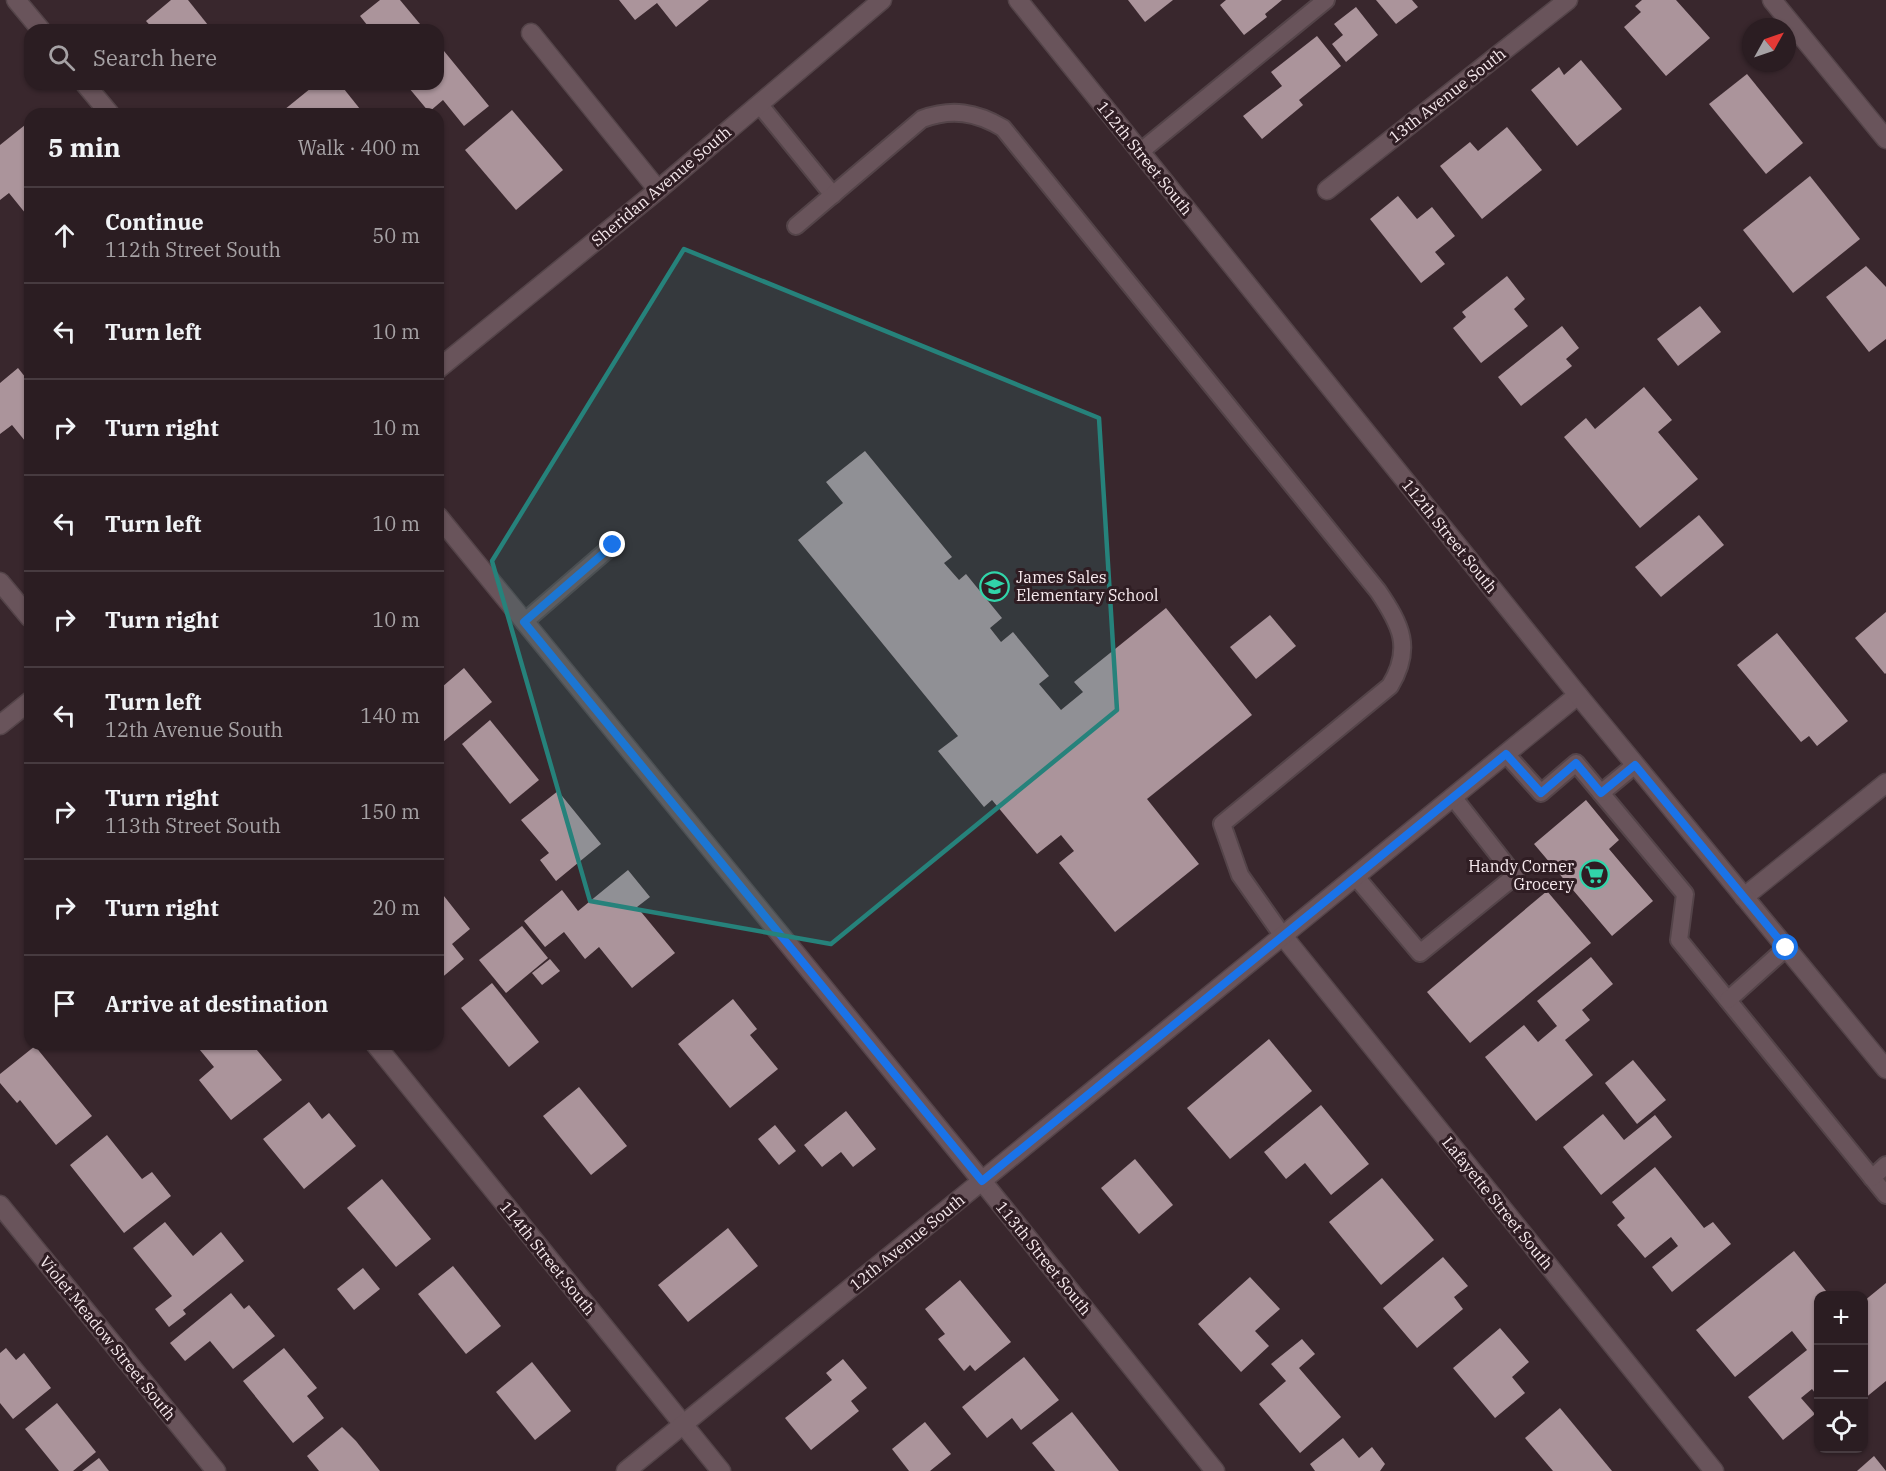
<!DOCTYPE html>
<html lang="en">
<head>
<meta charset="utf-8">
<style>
	:root { --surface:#2b1d22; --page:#372a2f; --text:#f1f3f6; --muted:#a6a2a5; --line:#473b40 }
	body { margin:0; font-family:"IBM Plex Serif",serif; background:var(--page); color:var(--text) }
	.controls { position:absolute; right:18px; bottom:18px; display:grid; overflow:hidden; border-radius:12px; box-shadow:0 2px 4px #0004 }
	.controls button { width:54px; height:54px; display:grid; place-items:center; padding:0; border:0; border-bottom:2px solid var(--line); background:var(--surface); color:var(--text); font:30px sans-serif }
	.compass { position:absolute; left:1742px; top:18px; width:54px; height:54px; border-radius:50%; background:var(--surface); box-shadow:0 2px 4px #0004; rotate:50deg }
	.stop { position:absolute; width:18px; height:18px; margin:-14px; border:4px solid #1a73e8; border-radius:50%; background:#fff }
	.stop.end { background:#1a73e8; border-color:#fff; box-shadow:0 2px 6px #0008 }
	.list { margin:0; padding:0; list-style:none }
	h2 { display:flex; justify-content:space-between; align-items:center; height:78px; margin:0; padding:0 24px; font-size:26px }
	h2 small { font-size:20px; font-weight:400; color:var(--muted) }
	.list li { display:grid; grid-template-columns:39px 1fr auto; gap:18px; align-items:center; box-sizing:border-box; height:96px; padding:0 24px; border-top:2px solid var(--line) }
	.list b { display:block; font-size:22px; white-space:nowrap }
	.list p { margin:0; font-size:20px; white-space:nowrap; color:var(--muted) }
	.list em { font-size:20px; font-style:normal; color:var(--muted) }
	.icon { flex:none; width:33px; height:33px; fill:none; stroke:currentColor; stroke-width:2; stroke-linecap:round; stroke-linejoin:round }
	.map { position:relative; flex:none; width:1886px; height:1471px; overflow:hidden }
	.search { position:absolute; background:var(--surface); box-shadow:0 2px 4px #0004; left:24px; top:24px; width:420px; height:66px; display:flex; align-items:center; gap:15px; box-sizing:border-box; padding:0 21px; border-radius:18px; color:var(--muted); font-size:22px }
	.panel { position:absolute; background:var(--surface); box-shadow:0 2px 4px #0004; left:24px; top:108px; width:420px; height:942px; border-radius:18px }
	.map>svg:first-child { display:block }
</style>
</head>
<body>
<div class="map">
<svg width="1886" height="1471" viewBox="0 0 1886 1471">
	<rect width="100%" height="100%" fill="#39272d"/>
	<!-- building -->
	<g fill="#ab949b">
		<path d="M171,0h17l24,30h-58l-8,-9z"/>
		<path d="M380,0h20l25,30h-54l-11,-14z"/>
		<path d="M619,0h90l-33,27 -19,-24 -22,17z"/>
		<path d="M1128,0h45l-28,22z"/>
		<path d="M1226,0h56l-17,14 2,3 -23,18 -24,-30z"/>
		<path d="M1376,0h36l6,7 -22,17z"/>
		<path d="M1642,0h34l34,38 -44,38 -42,-49 17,-15 -6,-6z"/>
		<path d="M1356,7l22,28 -32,27 -14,-18 11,-9 -9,-11z"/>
		<path d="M1317,36l24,30 -42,34 4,5 -41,34 -19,-23 39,-30 -11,-14z"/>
		<path d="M444,51l45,55 -25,20 -21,-26 -14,12 -20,-24 4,-4h25v-28z"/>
		<path d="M1581,60l41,49 -45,37 -46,-56 28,-23 5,8z"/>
		<path d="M1747,74l56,69 -37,31 -57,-70z"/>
		<path d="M316,84h24l24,30h-85z"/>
		<path d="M512,110l51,60 -47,40 -51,-60z"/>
		<path d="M30,121v98l-21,-26 -9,7v-55z"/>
		<path d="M1507,127l35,43 -60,49 -42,-53 30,-24 8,9z"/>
		<path d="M1810,176l50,63 -67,54 -50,-63z"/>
		<path d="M1398,196l19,23 15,-12 23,29 -20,16 10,12 -24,19 -51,-64z"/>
		<path d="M1866,266l20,21v52l-17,13 -43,-55z"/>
		<path d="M1507,276l18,23 -11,10 14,17 -47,37 -28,-35 13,-11 -4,-5z"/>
		<path d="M1700,306l21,26 -43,34 -21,-27z"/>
		<path d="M1562,326l17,22 -13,11 6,7 -51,40 -23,-29z"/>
		<path d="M18,368l12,15v64l-18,-22 -12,9v-51z"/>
		<path d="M1644,387l28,33 -14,12 40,47 -58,49 -76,-91 22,-19 9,11z"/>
		<path d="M865,451l87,106 -8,6 15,17 7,-6 36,44 -12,10 11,14 12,-10 36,44 -10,8 22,26 22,-18 -9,-10 92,-74 86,107 -105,84 52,65 -84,68 -56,-69 15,-12 -13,-16 -24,19 -45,-54 -8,7 -46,-56 20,-15 -160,-196 45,-37 -17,-21z"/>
		<path d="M1699,515l25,30 -63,52 -26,-30z"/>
		<path d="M1886,612v61l-1,1 -30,-36z"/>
		<path d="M1270,615l26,31 -40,33 -26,-32z"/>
		<path d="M1777,633l71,88 -31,25 -8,-10 -8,6 -64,-77z"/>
		<path d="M464,668l28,34 -54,44v-64l4,5z"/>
		<path d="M490,720l49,60 -29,24 -48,-60z"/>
		<path d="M558,791l43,53 -45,37 -16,-21 9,-7 -28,-33z"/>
		<path d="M1586,800l33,40 -10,9 44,52 -41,35 -78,-92z"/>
		<path d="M628,870l22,27 -13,10 38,46 -43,35 -33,-41 -14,12 -21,-27 -19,15 -21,-26 38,-31 16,21z"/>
		<path d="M440,891l30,38 -18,15 12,15 -25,21z"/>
		<path d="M1547,891l44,52 -121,100 -43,-51z"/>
		<path d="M522,926l26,32 -42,35 -27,-33z"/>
		<path d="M1591,957l22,27 -31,26 8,10 -25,20 28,35 -57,46 -51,-64 39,-32 14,17 19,-16 -20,-25z"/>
		<path d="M550,959l10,12 -18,14 -10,-12z"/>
		<path d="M492,983l47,59 -30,25 -48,-59z"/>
		<path d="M733,999l24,30 -7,6 28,34 -48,39 -52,-64z"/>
		<path d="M1269,1039l43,52 -82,68 -43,-51z"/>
		<path d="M195,1044h57l30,36 -51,40 -32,-40 15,-13z"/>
		<path d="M35,1046l57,70 -36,29 -36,-45 -3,3 -17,-20v-9z"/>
		<path d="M1633,1060l33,40 -29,24 -32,-41z"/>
		<path d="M579,1087l48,59 -36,29 -48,-59z"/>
		<path d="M309,1102l13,17 7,-6 27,33 -52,43 -41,-50z"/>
		<path d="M1321,1105l48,59 -38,31 -26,-32 -19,16 -22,-27z"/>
		<path d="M846,1111l30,38 -23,18 -12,-15 -19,15 -18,-22z"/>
		<path d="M1603,1114l21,26 31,-25 17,22 -71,58 -38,-48z"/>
		<path d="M775,1125l21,26 -17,14 -21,-26z"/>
		<path d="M107,1135l35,44 10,-7 19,24 -47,37 -54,-68z"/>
		<path d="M1135,1159l38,46 -34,29 -38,-46z"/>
		<path d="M1655,1167l49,61 9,-6 18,22 -59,48 -20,-25 26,-21 -7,-9 -26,21 -28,-33 8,-7 -13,-16z"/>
		<path d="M1382,1178l52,62 -53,45 -52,-63z"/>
		<path d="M382,1179l49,60 -35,28 -49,-59z"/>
		<path d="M165,1222l28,34 28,-24 23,29 -61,49 3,4 -17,13 -14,-18 17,-13 -39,-48z"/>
		<path d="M728,1228l30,38 -70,56 -30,-37z"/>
		<path d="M1794,1251l36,45h-12v101l-6,-8 -11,9 14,16 -32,26 -35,-43 59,-47 -15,-19 -57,46 -39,-47z"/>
		<path d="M1443,1257l25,29 -14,11 9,12 -46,39 -34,-40z"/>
		<path d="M453,1266l48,60 -35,28 -48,-60z"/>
		<path d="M363,1268l17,21 -26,21 -17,-21z"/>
		<path d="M1250,1277l30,32 -25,22 14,15 -28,26 -43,-48z"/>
		<path d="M960,1280l51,62 -36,29 -5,-6 -6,6 -26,-32 7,-5 -20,-25z"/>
		<path d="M1886,1283v98l-22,18v-98z"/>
		<path d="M231,1293l13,16 5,-4 26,31 -42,33 -23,-28 -25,20 -15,-18z"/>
		<path d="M1500,1328l29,34 -17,15 13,16 -30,25 -42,-50z"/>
		<path d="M1302,1339l13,15 -16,14 42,49 -41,36 -41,-49 27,-23 -15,-17z"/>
		<path d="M6,1348l10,12 8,-7 27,35 -38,31 -13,-16v-50z"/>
		<path d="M284,1348l33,40 -10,8 17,22 -31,25 -50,-62z"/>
		<path d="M1024,1357l35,43 -38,30 -9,-12 -25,20 -25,-31z"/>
		<path d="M843,1359l24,29 -16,13 8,10 -48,39 -26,-32 47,-38 -6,-7z"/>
		<path d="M532,1362l39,49 -36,29 -39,-48z"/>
		<path d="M57,1403l39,49 -23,19h-14l-34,-42z"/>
		<path d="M1560,1408l52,63h-59l-28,-33z"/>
		<path d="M1072,1412l47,59h-64l-23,-28z"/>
		<path d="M925,1422l26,32 -21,17h-21l-17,-22z"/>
		<path d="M342,1427l14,14 24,30h-61l-12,-15z"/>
		<path d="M1343,1438l16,20 13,-11 13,17 -5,7h-65l-5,-7z"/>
		<path d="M1874,1456l12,15h-29z"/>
		<path d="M99,1458l10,13h-27z"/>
	</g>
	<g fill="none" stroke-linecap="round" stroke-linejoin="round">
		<defs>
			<g id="lane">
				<path d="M759,104l74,91"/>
				<path d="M1140,152l186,-152"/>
				<path d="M796,226l126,-107c30,-11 54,-7 81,9l375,463c23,34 35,57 12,95l-168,138 18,51 43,61"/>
				<path d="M524,622l89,-77"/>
				<path d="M1506,754l35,39 35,-30 109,131 -6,46 207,255"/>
				<path d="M1601,793l34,-28"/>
				<path d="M1356,877l64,76 95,-77 -62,-79"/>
				<path d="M1728,1000l58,-52"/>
				<path d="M1872,1178l14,-13"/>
			</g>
			<g id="street">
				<path d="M16,0l25,30"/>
				<path d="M1772,0l114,139"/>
				<path d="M531,33l127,157"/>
				<path d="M85,84l25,30"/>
				<path d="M1327,190l241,-190"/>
				<path d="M438,516l544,665 233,290"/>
				<path d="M0,582l30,36"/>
				<path d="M1744,897l142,-114"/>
				<path d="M1283,936l431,535"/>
				<path d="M375,1044l346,427"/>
				<path d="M0,1205l216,266"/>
				<path d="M626,1471l952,-776"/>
			</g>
			<g id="secondary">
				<path d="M1018,0l560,695 308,374"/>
				<path d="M438,369l220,-179 224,-190"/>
				<path d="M0,725l30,-24"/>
			</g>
		</defs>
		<!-- lane casing -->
		<use href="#lane" stroke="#544449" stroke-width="20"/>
		<!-- street casing -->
		<use href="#street" stroke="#544449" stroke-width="21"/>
		<!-- secondary casing -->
		<use href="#secondary" stroke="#544449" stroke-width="21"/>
		<!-- lane -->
		<use href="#lane" stroke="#69545b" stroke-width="16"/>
		<!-- street -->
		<use href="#street" stroke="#69545b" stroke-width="18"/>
		<!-- secondary -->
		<use href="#secondary" stroke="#69545b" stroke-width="18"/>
	</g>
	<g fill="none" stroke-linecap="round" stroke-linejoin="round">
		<!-- route -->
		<path stroke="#1a73e8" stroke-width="8" d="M613,545l-89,77 458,559 524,-427 35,39 35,-30 25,30 34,-28 151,183"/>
	</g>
	<!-- marked area -->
	<path fill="#26827b" fill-opacity="0.2" stroke="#26827b" stroke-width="4.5" stroke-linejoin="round" d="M684,249l415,169 18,292 -286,234 -241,-43 -98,-340z"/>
	<!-- icons -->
	<defs>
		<symbol id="school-ring" viewBox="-11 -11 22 22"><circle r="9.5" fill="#2f1d23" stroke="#31d4a9" stroke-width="1.5"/><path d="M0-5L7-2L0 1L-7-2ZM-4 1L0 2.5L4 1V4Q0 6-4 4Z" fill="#31d4a9"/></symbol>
		<symbol id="supermarket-ring" viewBox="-11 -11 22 22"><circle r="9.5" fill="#2f1d23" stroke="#31d4a9" stroke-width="1.5"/><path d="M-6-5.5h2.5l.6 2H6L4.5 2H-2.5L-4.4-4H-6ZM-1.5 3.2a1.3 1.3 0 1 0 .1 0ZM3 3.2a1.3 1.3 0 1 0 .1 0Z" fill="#31d4a9"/></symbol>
	</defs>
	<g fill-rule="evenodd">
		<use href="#school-ring" x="978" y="570" width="33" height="33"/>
		<use href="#supermarket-ring" x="1578" y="858" width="33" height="33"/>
	</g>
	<g text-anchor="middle" stroke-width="6" stroke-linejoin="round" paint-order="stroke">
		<!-- street labels -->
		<g font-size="16" fill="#f7eaee" stroke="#2f1d23">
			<text transform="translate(1447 95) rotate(-38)" y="6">13th Avenue South</text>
			<text transform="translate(1145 158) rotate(51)" y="6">112th Street South</text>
			<text transform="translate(661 186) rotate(-40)" y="6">Sheridan Avenue South</text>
			<text transform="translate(1450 536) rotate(51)" y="6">112th Street South</text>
			<text transform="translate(1498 1203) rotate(51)" y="6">Lafayette Street South</text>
			<text transform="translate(907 1242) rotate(-39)" y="6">12th Avenue South</text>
			<text transform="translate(548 1258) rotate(51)" y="6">114th Street South</text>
			<text transform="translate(1044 1258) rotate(51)" y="6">113th Street South</text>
			<text transform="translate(108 1338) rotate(51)" y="6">Violet Meadow Street South</text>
		</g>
		<!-- poi labels -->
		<g font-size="16" fill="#f7eaee" stroke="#2f1d23" text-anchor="start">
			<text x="1016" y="583">James Sales<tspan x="1016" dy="18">Elementary School</tspan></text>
			<text x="1574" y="872" text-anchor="end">Handy Corner<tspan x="1574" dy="18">Grocery</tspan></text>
		</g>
	</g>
</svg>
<div class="controls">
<button>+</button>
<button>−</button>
<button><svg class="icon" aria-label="locate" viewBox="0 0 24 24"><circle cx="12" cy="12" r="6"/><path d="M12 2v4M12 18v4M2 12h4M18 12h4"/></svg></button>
</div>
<svg class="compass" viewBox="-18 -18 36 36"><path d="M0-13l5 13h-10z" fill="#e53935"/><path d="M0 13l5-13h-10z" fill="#a6a2a5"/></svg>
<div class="stop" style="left:1786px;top:948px"></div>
<div class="stop end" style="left:613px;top:545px"></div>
<div class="search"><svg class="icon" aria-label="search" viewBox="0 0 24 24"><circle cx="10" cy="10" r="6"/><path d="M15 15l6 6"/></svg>Search here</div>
<section class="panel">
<h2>5 min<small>Walk · 400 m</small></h2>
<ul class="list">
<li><svg class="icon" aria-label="ahead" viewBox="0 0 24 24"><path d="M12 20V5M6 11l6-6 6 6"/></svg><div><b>Continue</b><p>112th Street South</p></div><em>50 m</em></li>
<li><svg class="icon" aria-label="left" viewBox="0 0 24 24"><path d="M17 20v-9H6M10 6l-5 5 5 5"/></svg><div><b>Turn left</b></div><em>10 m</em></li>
<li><svg class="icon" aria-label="right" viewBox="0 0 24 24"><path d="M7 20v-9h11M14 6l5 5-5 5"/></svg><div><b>Turn right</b></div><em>10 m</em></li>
<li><svg class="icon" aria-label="left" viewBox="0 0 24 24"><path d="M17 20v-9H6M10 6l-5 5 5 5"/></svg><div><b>Turn left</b></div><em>10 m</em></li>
<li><svg class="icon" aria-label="right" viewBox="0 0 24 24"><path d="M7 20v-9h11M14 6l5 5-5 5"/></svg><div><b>Turn right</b></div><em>10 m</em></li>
<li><svg class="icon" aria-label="left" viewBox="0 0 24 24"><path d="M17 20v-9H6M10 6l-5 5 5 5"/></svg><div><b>Turn left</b><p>12th Avenue South</p></div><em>140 m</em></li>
<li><svg class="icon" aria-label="right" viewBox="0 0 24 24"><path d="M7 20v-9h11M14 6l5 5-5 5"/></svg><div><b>Turn right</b><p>113th Street South</p></div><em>150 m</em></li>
<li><svg class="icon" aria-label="right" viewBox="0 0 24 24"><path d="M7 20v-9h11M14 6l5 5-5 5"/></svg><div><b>Turn right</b></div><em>20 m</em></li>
<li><svg class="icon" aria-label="arrive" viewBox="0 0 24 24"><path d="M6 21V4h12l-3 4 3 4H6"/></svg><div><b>Arrive at destination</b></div></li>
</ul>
</section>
</div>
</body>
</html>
